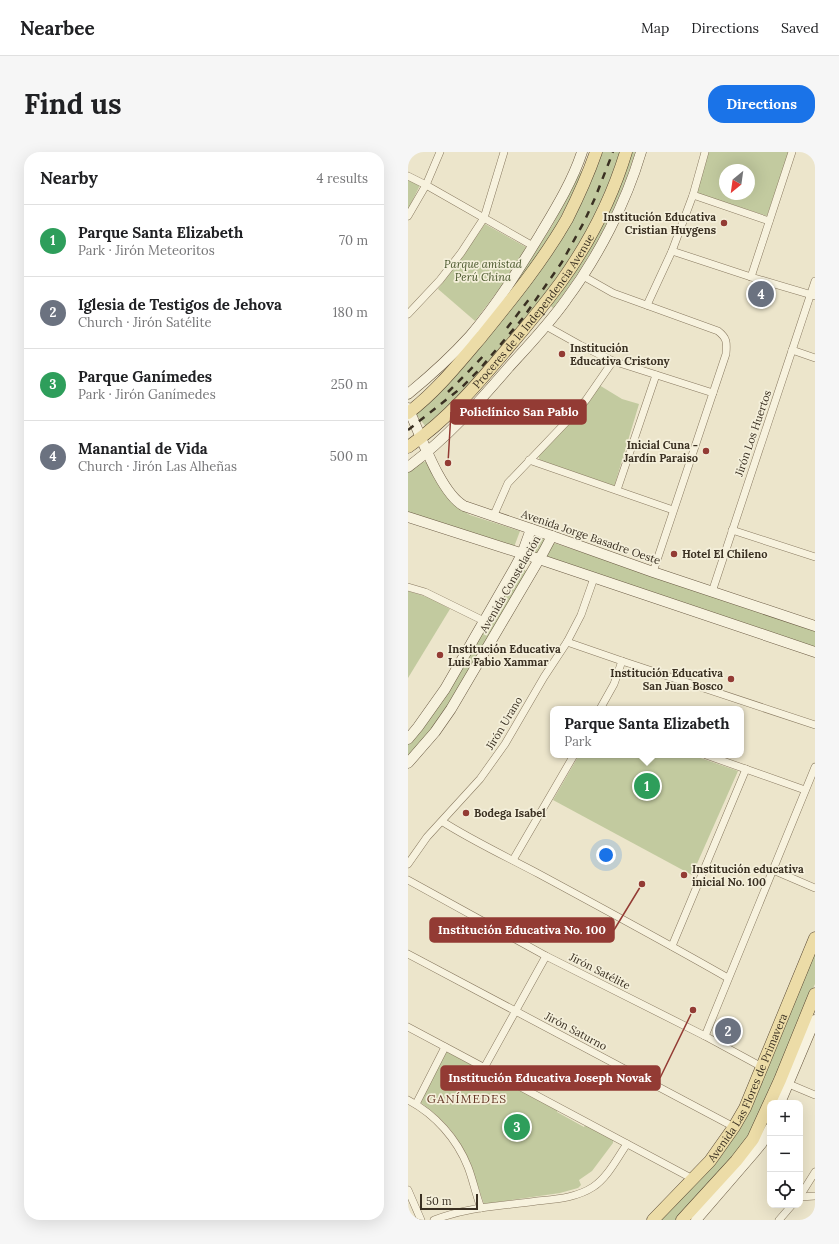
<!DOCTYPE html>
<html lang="en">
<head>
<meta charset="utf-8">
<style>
	:root { --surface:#fff; --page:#f6f6f6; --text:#202124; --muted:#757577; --line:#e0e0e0; --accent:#1a73e8 }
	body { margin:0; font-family:Lora,serif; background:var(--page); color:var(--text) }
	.controls { position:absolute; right:12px; bottom:12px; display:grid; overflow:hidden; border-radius:8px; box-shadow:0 4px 16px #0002 }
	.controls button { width:36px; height:36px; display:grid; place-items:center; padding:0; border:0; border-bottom:1px solid var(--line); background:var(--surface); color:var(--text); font:20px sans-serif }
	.compass { position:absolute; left:311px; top:12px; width:36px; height:36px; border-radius:50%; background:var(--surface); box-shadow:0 4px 16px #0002; rotate:209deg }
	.scale { position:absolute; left:12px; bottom:10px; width:58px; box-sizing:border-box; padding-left:4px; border:2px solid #3a3022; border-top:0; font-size:11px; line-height:14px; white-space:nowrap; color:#3a3022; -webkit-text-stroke:3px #f4efda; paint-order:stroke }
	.you { position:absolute; left:198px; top:703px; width:14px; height:14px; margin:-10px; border:3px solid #fff; border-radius:50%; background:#1a73e8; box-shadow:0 0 0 6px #1a73e833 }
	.badge { display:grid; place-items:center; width:26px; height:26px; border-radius:50%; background:var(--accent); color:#fff; font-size:13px; font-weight:700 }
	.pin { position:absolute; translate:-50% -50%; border:2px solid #fff; box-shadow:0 1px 4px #0006 }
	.popup { position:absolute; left:142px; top:554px; width:194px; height:52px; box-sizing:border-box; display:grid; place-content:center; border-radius:8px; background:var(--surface); filter:drop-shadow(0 1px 3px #0005); font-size:13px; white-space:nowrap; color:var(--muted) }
	.popup b { font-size:15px; color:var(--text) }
	.popup::after { content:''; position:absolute; left:50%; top:100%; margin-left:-8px; border:8px solid transparent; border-top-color:var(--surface) }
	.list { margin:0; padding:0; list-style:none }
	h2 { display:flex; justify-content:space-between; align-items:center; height:52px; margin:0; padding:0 16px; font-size:17px }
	h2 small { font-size:13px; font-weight:400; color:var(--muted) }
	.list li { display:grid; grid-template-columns:26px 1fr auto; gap:12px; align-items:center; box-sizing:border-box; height:72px; padding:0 16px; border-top:1px solid var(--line) }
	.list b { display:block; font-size:15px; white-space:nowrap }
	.list p { margin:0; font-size:13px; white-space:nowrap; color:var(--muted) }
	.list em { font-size:13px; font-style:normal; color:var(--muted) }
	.icon { flex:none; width:22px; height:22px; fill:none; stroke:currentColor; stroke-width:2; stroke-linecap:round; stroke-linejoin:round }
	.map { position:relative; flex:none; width:407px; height:1068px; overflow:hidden; border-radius:16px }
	header { display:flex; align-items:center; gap:24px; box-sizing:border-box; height:56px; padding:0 20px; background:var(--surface); border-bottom:1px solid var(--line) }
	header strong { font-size:19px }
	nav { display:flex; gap:22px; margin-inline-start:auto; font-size:14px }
	.intro { display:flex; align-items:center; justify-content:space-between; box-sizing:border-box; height:96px; padding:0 24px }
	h1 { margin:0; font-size:28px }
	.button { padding:10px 18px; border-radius:16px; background:var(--accent); color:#fff; font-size:14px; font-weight:700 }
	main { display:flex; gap:24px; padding:0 24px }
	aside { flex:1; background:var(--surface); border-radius:16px; box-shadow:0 4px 16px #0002 }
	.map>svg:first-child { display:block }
</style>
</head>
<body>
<header>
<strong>Nearbee</strong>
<nav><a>Map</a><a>Directions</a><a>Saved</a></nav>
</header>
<div class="intro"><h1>Find us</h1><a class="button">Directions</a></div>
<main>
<aside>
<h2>Nearby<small>4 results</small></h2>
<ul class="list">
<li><span class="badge" style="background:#2e9e5b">1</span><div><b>Parque Santa Elizabeth</b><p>Park · Jirón Meteoritos</p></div><em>70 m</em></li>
<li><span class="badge" style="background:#6b7280">2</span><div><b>Iglesia de Testigos de Jehova</b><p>Church · Jirón Satélite</p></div><em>180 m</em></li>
<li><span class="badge" style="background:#2e9e5b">3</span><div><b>Parque Ganímedes</b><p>Park · Jirón Ganímedes</p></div><em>250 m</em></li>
<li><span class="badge" style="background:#6b7280">4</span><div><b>Manantial de Vida</b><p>Church · Jirón Las Alheñas</p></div><em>500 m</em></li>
</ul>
</aside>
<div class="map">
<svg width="407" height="1068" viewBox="0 0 407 1068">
	<rect width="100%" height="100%" fill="#ece5cb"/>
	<!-- green -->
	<g fill="#c2ca9f" fill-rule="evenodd">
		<path d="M193,0h21l-30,70 -34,58 -105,125 -27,22 -10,-13 97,-109z"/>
		<path d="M223,0h4c-17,57 -46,109 -82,156l-3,-3z"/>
		<path d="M300,0h81l-22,64 -70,-23zM317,18h24v24h-24z"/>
		<path d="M175,17l-8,21 -24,45 -36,52 -2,-2 39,-59 25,-48z"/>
		<path d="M0,28l12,5 -12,25z"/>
		<path d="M77,72l41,23 -11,21 -40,53 -37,-32z"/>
		<path d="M191,233l23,14 17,5 -25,83 -73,-25 -3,-6z"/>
		<path d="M10,310h8c9,17 26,44 44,53l50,16 -6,16 -106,-32v-46z"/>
		<path d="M125,383l11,4 1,4 -8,11 -6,-1 -3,-3z"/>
		<path d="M143,390l264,87v20l-269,-90z"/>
		<path d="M112,416l5,2 2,4 -73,123 -22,33 -24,29v-17l108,-172z"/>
		<path d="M0,439l22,7 20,11 -42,69z"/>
		<path d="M171,603h113l46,16 -46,104 -139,-75z"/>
		<path d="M407,795v37l-63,149 -5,9 -70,78h-20l66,-70z"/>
		<path d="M38,899l73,40 2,-2 37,20 -1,3 27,15 2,-3 28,15 -1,3v1l-21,28 -13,9 2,5 -3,3 -18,5 -76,11c-8,-23 -15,-47 -28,-67 -9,-14 -23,-25 -36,-35z"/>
	</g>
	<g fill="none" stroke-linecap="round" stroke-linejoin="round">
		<defs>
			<g id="street">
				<path d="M0,24l18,9 107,61"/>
				<path d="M285,43l76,26"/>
				<path d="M0,64l18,-31 14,-33"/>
				<path d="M264,99l79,26 64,19"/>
				<path d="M175,124l30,17 105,38c9,7 9,11 8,23l-73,218"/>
				<path d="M343,125l41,-125"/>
				<path d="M239,153l25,-54 21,-56 12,-43"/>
				<path d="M0,162l32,-34 21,-27 23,-35 20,-66"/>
				<path d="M138,174l34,19 33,16 100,32"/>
				<path d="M384,198l23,8"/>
				<path d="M121,308l144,50"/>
				<path d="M209,338l39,-115"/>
				<path d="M85,365l15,-34 64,-67 14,-16 27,-39"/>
				<path d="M324,378l83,27"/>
				<path d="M0,435l17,5 59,29"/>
				<path d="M304,440l103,-311"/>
				<path d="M159,490l55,19 193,64"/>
				<path d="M192,557l14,-25 8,-23"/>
				<path d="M298,603l99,35"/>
				<path d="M35,670c30,19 64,35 96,52 63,34 126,68 189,104"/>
				<path d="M105,708l61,-105"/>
				<path d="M0,712l19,-27 53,-58 25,-35 39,-67 23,-35 14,-27 13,-37"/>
				<path d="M365,718l42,18"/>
				<path d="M0,728l138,76 159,80 57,31"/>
				<path d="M264,794l74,-177"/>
				<path d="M0,802l326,173"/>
				<path d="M0,875l285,152"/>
				<path d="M297,884l110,-269"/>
				<path d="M76,916l62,-112"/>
				<path d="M376,930l31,13"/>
				<path d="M0,948c27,14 49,39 60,67 5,13 8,28 13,41"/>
				<path d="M8,952l29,-57"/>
				<path d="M0,1038l13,30"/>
				<path d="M392,1044l15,-24"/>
				<path d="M392,1045l15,-1"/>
				<path d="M26,1068c32,-13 68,-14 103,-19 19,-2 39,-3 56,-14 15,-10 24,-29 34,-43"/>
				<path d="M371,1068l13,-15"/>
			</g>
			<g id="secondary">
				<path d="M0,242c22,-18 43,-37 62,-58 27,-31 49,-67 71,-103 15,-25 32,-53 41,-81"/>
				<path d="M0,256c12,25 32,85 56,98l88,30 101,36 162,54"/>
				<path d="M0,315c38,-28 70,-64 101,-100 20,-22 40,-43 57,-67 32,-43 60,-97 75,-148"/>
				<path d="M0,365l131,42 276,93"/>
				<path d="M0,587l10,-12 27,-38 69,-120 8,-15 9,-25"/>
				<path d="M0,611l27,-31 16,-23 93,-158 8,-15"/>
				<path d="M372,951l35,-83"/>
				<path d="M288,1068l57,-66 9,-11 8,-15"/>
			</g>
			<g id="primary">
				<path d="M0,261c28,-21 51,-50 74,-77 30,-37 61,-75 85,-117 11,-22 21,-44 29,-67"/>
				<path id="s1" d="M0,295c39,-27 69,-62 99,-98 19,-22 37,-44 54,-67 28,-39 51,-84 65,-130"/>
				<path id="s2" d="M245,1068l57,-59 24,-34 11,-19 70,-170"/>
				<path d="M274,1068l54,-59 17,-22 27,-59 35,-86"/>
			</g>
		</defs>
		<!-- street casing -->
		<use href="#street" stroke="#887960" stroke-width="8"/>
		<!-- secondary casing -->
		<use href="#secondary" stroke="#6a5a43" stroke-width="11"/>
		<!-- primary casing -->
		<use href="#primary" stroke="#574733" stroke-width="13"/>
		<!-- street -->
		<use href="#street" stroke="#f7f2de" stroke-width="7"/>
		<!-- secondary -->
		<use href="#secondary" stroke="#f7f2de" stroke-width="10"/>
		<!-- primary -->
		<use href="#primary" stroke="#ecdca7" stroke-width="12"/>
		<!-- rail -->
		<g stroke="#3a3022" stroke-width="2.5" stroke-dasharray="7 7" stroke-linecap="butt">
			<path d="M99,176l23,-30"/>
			<path d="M40,240l21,-21 18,-19"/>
			<path d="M0,278l53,-42 18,-18 44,-52 39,-56 22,-40 11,-24 18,-46"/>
		</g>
	</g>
	<!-- markers -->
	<g fill="#933b34" stroke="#f4efda" stroke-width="1.5">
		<circle cx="316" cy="71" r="4"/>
		<circle cx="154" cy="202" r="4"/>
		<circle cx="298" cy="299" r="4"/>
		<circle cx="266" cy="402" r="4"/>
		<circle cx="32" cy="503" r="4"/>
		<circle cx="323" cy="527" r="4"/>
		<circle cx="58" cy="661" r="4"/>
		<circle cx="276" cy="723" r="4"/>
	</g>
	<g text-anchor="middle" stroke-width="3.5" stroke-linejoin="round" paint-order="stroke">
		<!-- poi labels -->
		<g font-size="11" font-weight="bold" fill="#3a3022" stroke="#f4efda" text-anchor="start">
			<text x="308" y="69" text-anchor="end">Institución Educativa<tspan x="308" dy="13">Cristian Huygens</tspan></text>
			<text x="162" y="200">Institución<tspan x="162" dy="13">Educativa Cristony</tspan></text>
			<text x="290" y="297" text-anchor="end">Inicial Cuna -<tspan x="290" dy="13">Jardín Paraiso</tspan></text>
			<text x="274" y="406">Hotel El Chileno</text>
			<text x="40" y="501">Institución Educativa<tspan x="40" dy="13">Luis Fabio Xammar</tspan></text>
			<text x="315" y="525" text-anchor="end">Institución Educativa<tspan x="315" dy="13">San Juan Bosco</tspan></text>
			<text x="66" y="665">Bodega Isabel</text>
			<text x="284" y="721">Institución educativa<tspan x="284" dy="13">inicial No. 100</tspan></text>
		</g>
		<!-- park labels -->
		<g font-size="11" font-style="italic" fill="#47552a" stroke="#f4efda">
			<text x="75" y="116">Parque amistad<tspan x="75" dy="13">Perú China</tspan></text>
		</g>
		<!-- street labels -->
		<g font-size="11" fill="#3a3022" stroke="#f4efda">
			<text dy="4" stroke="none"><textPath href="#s1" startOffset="186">Proceres de la Independencia Avenue</textPath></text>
			<text transform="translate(345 281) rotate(-71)" y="4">Jirón Los Huertos</text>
			<text transform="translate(183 385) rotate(19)" y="4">Avenida Jorge Basadre Oeste</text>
			<text transform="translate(102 432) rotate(-60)" y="4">Avenida Constelación</text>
			<text transform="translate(96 571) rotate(-59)" y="4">Jirón Urano</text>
			<text transform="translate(192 819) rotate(27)" y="4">Jirón Satélite</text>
			<text transform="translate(168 879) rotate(28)" y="4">Jirón Saturno</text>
			<text dy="4" stroke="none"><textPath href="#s2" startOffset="165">Avenida Las Flores de Primavera</textPath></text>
		</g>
		<!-- neighbourhood labels -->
		<g font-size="12" letter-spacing="1" fill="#643725" stroke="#f4efda">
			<text x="59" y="951">GANÍMEDES</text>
		</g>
	</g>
	<!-- callouts -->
	<path fill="none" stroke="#933b34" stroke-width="1.5" d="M40 311L43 260M234 732L206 778M285 858L252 926"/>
	<g fill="#933b34" stroke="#f4efda" stroke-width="1.5">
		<circle cx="40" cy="311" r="4"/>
		<circle cx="234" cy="732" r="4"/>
		<circle cx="285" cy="858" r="4"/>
	</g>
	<g fill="#933b34" stroke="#933b34" stroke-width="1.5">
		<rect x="43" y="248" width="135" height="24" rx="4"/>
		<rect x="22" y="766" width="184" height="24" rx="4"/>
		<rect x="33" y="914" width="219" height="24" rx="4"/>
	</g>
	<g font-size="12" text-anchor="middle" font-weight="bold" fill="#fff">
		<text x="111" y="264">Policlínico San Pablo</text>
		<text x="114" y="782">Institución Educativa No. 100</text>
		<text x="142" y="930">Institución Educativa Joseph Novak</text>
	</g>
</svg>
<div class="controls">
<button>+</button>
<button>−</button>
<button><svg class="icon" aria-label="locate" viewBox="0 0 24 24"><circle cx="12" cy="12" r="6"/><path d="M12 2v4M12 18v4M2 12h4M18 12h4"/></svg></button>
</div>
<svg class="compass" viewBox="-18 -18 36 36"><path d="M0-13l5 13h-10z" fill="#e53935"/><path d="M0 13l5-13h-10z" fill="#757577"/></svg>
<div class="scale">50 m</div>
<div class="you"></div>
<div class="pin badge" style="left:239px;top:634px;background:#2e9e5b">1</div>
<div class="popup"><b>Parque Santa Elizabeth</b>Park</div>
<div class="pin badge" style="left:320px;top:879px;background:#6b7280">2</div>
<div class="pin badge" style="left:109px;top:975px;background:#2e9e5b">3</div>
<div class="pin badge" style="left:353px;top:142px;background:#6b7280">4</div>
</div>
</main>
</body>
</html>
